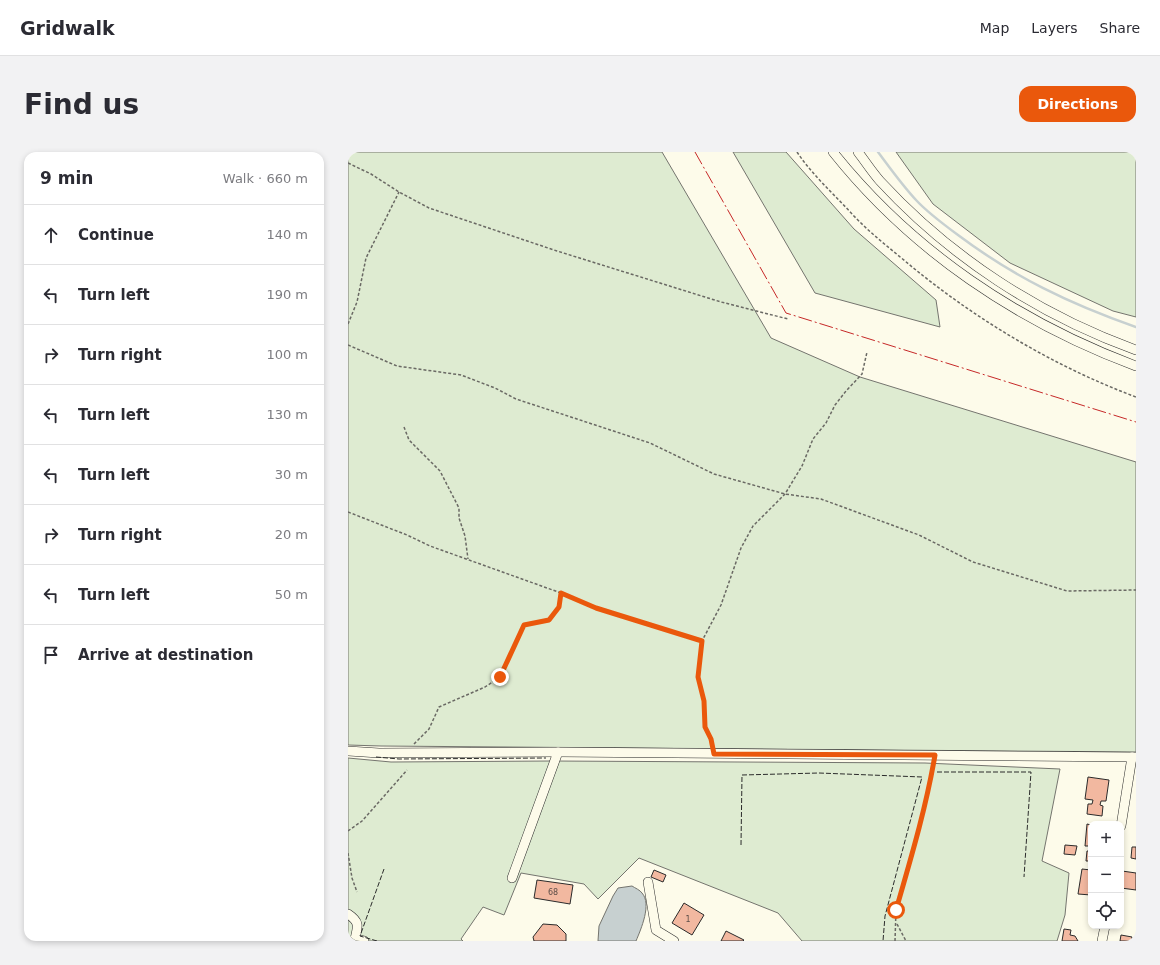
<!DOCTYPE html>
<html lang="en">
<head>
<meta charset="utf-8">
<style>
	:root { --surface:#fff; --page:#f2f2f3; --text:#2b2b33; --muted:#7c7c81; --line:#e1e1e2; --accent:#ea580c }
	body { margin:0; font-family:"DejaVu Sans",sans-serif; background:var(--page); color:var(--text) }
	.controls { position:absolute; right:12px; bottom:12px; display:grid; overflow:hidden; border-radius:8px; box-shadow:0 2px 6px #0003 }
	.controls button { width:36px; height:36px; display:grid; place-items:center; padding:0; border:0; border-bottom:1px solid var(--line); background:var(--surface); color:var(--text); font:20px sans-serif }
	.stop { position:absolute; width:12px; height:12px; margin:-9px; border:3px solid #ea580c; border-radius:50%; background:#fff }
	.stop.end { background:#ea580c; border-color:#fff; box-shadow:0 1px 4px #0008 }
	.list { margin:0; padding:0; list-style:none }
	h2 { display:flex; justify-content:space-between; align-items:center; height:52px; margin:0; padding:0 16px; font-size:17px }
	h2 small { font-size:13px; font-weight:400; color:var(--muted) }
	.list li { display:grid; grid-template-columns:26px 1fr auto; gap:12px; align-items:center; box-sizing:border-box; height:60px; padding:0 16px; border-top:1px solid var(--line) }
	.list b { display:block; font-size:15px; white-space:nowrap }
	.list em { font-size:13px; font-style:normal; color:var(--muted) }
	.icon { flex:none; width:22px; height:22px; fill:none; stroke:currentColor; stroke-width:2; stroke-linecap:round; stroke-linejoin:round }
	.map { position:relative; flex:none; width:788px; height:789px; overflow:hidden; border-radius:12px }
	header { display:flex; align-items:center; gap:24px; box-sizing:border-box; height:56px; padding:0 20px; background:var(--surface); border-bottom:1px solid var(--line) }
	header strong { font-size:19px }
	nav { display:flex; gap:22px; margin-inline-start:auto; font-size:14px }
	.intro { display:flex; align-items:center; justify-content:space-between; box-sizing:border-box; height:96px; padding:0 24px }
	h1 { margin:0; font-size:28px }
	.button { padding:10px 18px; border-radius:12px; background:var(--accent); color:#fff; font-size:14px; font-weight:700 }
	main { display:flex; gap:24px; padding:0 24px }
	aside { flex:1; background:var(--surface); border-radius:12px; box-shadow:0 2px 6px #0003 }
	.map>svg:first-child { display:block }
</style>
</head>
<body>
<header>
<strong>Gridwalk</strong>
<nav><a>Map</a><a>Layers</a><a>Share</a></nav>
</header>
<div class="intro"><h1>Find us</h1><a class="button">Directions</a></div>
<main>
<aside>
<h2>9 min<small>Walk · 660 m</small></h2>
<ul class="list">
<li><svg class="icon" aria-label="ahead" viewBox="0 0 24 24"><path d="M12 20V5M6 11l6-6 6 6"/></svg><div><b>Continue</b></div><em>140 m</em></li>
<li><svg class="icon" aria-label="left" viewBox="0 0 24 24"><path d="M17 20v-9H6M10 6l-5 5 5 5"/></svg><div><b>Turn left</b></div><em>190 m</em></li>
<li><svg class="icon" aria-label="right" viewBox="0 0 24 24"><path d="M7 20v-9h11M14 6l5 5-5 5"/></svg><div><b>Turn right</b></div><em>100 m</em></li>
<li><svg class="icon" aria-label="left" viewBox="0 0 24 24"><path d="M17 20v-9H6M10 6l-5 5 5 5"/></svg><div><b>Turn left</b></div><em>130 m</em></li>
<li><svg class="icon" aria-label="left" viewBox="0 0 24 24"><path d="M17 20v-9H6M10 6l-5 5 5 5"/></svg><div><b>Turn left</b></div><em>30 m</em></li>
<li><svg class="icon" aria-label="right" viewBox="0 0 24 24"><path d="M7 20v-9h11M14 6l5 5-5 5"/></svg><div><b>Turn right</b></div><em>20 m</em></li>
<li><svg class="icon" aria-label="left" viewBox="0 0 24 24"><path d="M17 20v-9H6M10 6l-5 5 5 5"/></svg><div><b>Turn left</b></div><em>50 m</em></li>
<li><svg class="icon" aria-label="arrive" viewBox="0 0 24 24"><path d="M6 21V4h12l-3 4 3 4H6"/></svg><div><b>Arrive at destination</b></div></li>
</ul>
</aside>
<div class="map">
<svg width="788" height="789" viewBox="0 0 788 789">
	<rect width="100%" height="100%" fill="#fdfbea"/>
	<!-- green -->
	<g fill="#deebd1" stroke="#74746e">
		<path d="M0,0h314l109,186 89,39 276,85v290l-755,-6 -33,-1z"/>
		<path d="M385,0h53l68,77 82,71 4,27 -125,-34z"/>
		<path d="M548,0h240v165l-23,-6 -103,-48 -77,-59z"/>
		<path d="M0,606l43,4 161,-1 373,2 135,6 -18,92 27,12 -4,42 -8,26h-255l-24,-28 -139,-55 -41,41 -14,-15 -63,-11 -17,42 -21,-8 -22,32 2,2h-115z"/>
	</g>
	<!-- water -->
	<path fill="#c7d0d0" stroke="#74746e" d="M284,734c3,2 8,4 10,7 10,11 -1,36 -6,48h-38l1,-15 14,-30 5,-8z"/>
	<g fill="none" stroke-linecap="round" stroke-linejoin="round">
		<!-- stream -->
		<path stroke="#c7d0d0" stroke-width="2.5" d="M530,0c12,16 24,33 38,48 12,13 27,24 42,35 56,42 112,69 178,92"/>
	</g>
	<!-- building -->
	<g fill="#f2b8a0" stroke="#2b2b2b">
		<path d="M740,625l21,3 -3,21h-5l-1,4 3,1 -1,10 -15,-2 1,-10h4l1,-4 -8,-1z"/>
		<path d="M739,672l4,1v21h-6z"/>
		<path d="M717,693l12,1 -2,9 -11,-1z"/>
		<path d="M784,695h4v12l-5,-1z"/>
		<path d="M739,699h4v10h-5z"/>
		<path d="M734,717l9,1v25l-13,-1z"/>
		<path d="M306,718l12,5 -3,7 -12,-5z"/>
		<path d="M774,719l14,2v17l-15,-2z"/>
		<path d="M189,728l36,5 -3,19 -36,-6z"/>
		<path d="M336,751l20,12 -12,20 -20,-12z"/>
		<path d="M195,772l14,1 9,9v7h-32l-1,-4z"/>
		<path d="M716,777l7,1 -1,5 5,1 3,5h-16z"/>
		<path d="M378,779l18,9 -1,1h-22z"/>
		<path d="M773,783l11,2 -1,4h-11z"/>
	</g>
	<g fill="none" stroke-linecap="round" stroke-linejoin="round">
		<defs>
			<g id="minor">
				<path d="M485,0c79,99 185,170 303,214"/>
				<path d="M510,0c7,9 14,20 22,29 70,76 159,134 256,169"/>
				<path d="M0,599l31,2 179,-1 578,5"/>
				<path d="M773,674l11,-69"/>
				<path d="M164,726l46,-126"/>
				<path d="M300,730l8,48 18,11"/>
				<path d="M0,762c12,8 10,12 7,25l9,2"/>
				<path d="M754,789l3,-15"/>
			</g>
		</defs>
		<!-- minor casing -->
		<use href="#minor" stroke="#2b2b2b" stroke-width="10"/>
		<!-- path -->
		<g stroke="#6a6964" stroke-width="1.5" stroke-dasharray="3 2" stroke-linecap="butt">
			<path d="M449,0c16,24 37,42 56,63 16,17 34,31 52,46 68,57 148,105 231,136"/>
			<path d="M0,11l23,11 28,18 30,16 128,43 164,51 67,17"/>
			<path d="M0,172l9,-22 9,-44 33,-66"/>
			<path d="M0,193l49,21 64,9 34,13 21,11 134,44 64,31 71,20 36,5 98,36 54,27 94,29 69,-1"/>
			<path d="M56,275l5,13 31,31 19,37v10l6,18 3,23"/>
			<path d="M0,360l59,23 23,11 131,47"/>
			<path d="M66,592l15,-15 10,-22 46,-20 15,-10 25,-52 24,-5 10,-13 2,-14 35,15 105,33"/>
			<path d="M364,593l-7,-18 -1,-26 -6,-24 4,-36 19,-36 20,-57 12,-22 32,-32 17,-28 11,-27 13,-16 9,-18 11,-14 16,-17 5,-22"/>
			<path d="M0,679l14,-10 45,-51"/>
			<path d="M0,701l4,25 5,14"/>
			<path d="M549,772l9,17"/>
			<path d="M547,789l1,-31 20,-69 13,-53 4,-26"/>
		</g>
		<!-- minor -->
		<use href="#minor" stroke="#fdfbea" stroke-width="9"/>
		<!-- fence -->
		<g stroke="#2b2b2b" stroke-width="1" stroke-dasharray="5 2" stroke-linecap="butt">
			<path d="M28,605l23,2 147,-1"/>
			<path d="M589,620h94l-7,105"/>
			<path d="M393,693l1,-70 77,-2 103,4 -37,139 -2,25"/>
			<path d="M29,789l-17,-5 24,-67"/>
		</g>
		<!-- power -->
		<path stroke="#c62828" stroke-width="1" stroke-dasharray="14 3 2 3" stroke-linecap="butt" d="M347,0l91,161 350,109"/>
	</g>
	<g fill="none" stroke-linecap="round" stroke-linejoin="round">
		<!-- route -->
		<path stroke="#ea580c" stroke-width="5" d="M152,525l24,-52 25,-5 10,-13 2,-14 35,15 106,33 -4,36 6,24 1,26 6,12 3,15 221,1c-9,53 -24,103 -39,155"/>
	</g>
	<g text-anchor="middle" stroke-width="3" stroke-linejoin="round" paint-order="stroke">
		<!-- number labels -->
		<g font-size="8" fill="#5d4e48">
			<text x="205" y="743">68</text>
			<text x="340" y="770">1</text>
		</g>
	</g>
</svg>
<div class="controls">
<button>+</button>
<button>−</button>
<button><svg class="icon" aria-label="locate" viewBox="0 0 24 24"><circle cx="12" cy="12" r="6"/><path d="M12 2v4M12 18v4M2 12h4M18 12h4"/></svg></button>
</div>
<div class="stop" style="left:548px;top:758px"></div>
<div class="stop end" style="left:152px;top:525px"></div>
</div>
</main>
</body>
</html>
